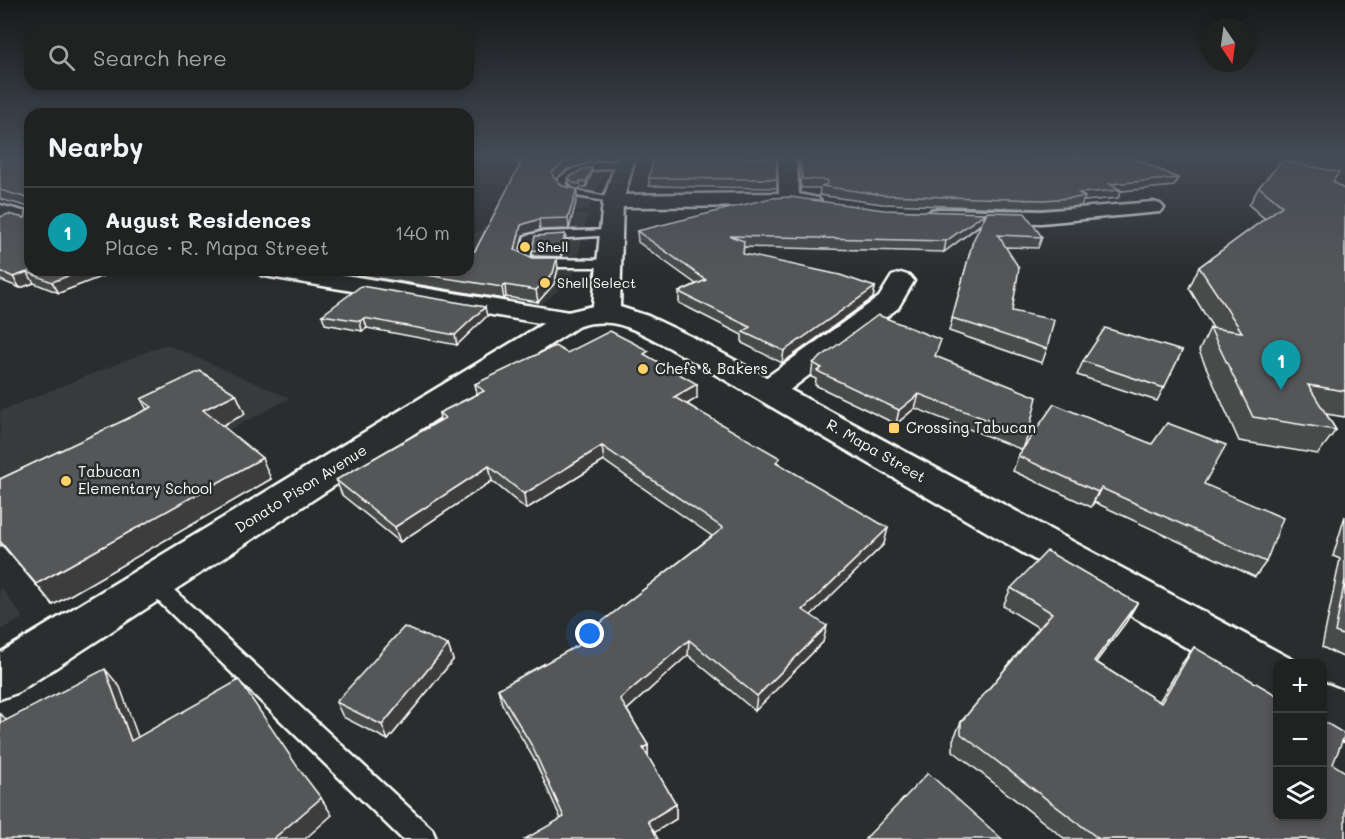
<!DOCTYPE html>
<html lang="en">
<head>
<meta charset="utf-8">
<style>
	:root { --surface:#202222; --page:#2d2f2f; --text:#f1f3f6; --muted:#a2a4a5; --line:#3d3f40; --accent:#ffd166 }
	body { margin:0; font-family:Mali,sans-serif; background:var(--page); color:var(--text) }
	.controls { position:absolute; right:18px; bottom:18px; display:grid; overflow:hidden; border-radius:12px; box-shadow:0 3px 9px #0003 }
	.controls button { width:54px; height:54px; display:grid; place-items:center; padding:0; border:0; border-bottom:2px solid var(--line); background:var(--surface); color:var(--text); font:30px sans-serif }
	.compass { position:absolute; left:1201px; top:18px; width:54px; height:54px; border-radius:50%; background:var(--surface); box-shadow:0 3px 9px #0003; rotate:167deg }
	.you { position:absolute; left:590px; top:634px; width:21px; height:21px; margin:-15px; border:4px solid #fff; border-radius:50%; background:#1a73e8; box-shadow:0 0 0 9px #1a73e833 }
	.badge { display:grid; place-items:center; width:39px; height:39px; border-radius:50%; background:var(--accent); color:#fff; font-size:20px; font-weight:700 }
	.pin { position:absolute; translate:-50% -50px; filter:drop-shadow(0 2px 3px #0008) }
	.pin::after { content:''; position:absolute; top:32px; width:21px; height:18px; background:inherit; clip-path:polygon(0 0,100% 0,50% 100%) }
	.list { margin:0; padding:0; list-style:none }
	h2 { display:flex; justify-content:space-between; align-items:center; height:78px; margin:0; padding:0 24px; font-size:26px }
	h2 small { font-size:20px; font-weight:400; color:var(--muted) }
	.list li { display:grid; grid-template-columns:39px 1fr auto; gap:18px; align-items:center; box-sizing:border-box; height:90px; padding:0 24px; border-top:2px solid var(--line) }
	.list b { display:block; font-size:22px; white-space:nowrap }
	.list p { margin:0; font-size:20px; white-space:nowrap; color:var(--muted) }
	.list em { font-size:20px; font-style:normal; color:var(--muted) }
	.icon { flex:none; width:33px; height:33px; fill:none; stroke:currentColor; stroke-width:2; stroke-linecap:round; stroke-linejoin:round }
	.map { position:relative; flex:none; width:1345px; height:839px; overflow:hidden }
	.search { position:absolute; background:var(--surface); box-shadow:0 3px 9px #0003; left:24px; top:24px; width:450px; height:66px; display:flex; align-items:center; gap:15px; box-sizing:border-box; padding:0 21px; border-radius:18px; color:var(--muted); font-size:22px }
	.panel { position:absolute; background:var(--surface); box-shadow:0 3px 9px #0003; left:24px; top:108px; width:450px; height:168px; border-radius:18px }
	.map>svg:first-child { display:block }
</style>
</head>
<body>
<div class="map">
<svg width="1345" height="839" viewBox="0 0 1345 839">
	<rect width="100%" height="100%" fill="#2a2d2e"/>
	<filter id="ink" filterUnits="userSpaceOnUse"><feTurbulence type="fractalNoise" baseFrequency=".0167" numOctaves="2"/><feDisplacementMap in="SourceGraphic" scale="12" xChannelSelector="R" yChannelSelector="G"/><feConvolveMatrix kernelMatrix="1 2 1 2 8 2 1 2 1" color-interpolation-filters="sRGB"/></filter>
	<g filter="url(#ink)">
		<!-- built -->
		<g fill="#373a3b">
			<path d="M1287,158h58v42l-33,-22z"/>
			<path d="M610,159l-22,52h-28l-31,-37z"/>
			<path d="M588,214l-16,66 -33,26 -128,-21 19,-15h38v-31l19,-15z"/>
			<path d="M166,344l124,54 -290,153v-140z"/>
			<path d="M0,586l23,32 -23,12z"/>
		</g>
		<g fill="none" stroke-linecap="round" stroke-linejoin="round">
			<defs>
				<g id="lane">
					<path d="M624,160l3,1v4l-44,7 -18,11 7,7 45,9v4l-52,-9 -10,-11c16,-21 45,-20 69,-23z"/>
					<path d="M611,230l4,1v4l-81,5 -4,17 5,2 75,1 6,4 -2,3h-81l-15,-8 7,-23 16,-4z"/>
					<path d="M153,575l7,2 272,252 4,10h-34l-256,-250 -4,-6 4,-6z"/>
				</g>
				<g id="street">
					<path d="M778,158h18l3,36 19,4 3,4 -3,4 -205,1 -7,-2 -3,-4 3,-4 7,-2 166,-2z"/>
					<path d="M1153,202l7,2 4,4 -4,4 -119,11 -102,-2 -8,-1 -3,-5 3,-5 8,-1 102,2z"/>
					<path d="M0,205l30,8v14l-30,-9z"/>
					<path d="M258,270h57l254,42 10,2 4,6 -4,6 -10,2 -299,-51 -9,-2z"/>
					<path d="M901,273l9,3 4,5 -16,27 -119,90 -11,2 -11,-2 -5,-7 5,-7 122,-87 13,-21z"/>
				</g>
				<g id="secondary">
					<path d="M617,158h18l-12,43 -3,106 28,9 42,20 605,325 1,3h-18v33l-17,-6 -591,-343c-32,-16 -54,-33 -91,-22l-562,367 -17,6v-46l559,-339 34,-8 10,-105z"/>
					<path d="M1322,682l23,9v50l-23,-10z"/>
				</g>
			</defs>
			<!-- lane casing -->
			<use href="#lane" stroke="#fff" stroke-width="5"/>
			<!-- street casing -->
			<use href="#street" stroke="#fff" stroke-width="5"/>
			<!-- secondary casing -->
			<use href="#secondary" stroke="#fff" stroke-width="5"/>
			<!-- lane -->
			<use href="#lane" fill="#2a2d2e" fill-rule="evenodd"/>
			<!-- street -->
			<use href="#street" fill="#2a2d2e" fill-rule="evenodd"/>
			<!-- secondary -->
			<use href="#secondary" fill="#2a2d2e" fill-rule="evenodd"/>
		</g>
		<!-- wall -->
		<g fill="#494b4c" stroke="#fff" stroke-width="1.5">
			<path d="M0,158h30v112h88l-59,23 -25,-10 -14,5 -20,-8v-63l25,1 4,-11 -29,-8z"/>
			<path d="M512,158h87l-1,3 -30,8 -12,10 6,7 11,2 -4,-5 -1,-5 24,-5 -6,14h-5l-1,2h-3v9l-8,31 -29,1 -17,5 -4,17 39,17 -4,15 -16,18 -32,-5 -2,2 -175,-29h139l7,-19 45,-86z"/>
			<path d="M798,158h335l45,20 -4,8 -53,5 -3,7 -35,3 -2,5 -40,3 -159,-5 -63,-9 1,-7h-19z"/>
			<path d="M649,178l128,1v9l-128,-2z"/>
			<path d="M1333,182l12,8v227l-19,-3 10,16 -18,24 -79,-13 -40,-90 11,-23h3l-24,-40 10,-21 66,-48 -16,-14 10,-18z"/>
			<path d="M982,223l60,14 -4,11 -32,-1 6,64 35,38 -5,14 -93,-32 24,-90 9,-17 -38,28 -200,-5 -1,7 132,33 -2,11 -91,65 -40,-20v-8l-63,-32v-11l17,-8 -58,-42 -1,-11z"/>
			<path d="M565,234l1,6 -5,17 -28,-1 -1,-6z"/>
			<path d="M322,315l165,1 -30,29 -90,-17 -5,3 -37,-7z"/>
			<path d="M1182,351l-25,50 -80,-26 6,-14z"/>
			<path d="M567,353l82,4 48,41 -10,6 93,60 104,80 -73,71 12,27 -68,69 -67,-56 -61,55 21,35v12l28,47v15l-22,13 -93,-13 -26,-58 -33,-57 -4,-15 88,-48 -1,-6 127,-99 -108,-75 -78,48 -34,-28 -92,61 -58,-47 -6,-15 104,-60 -1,-7 38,-19 -2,-10z"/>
			<path d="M936,356l92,79 -5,14 181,35 62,78 -11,15 -161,-75 -3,5 -78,-36 5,-15 5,-6 -108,-42 -19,16 -81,-39 1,-6 -5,-2 2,-14z"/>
			<path d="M236,394l9,20 -23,12 49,53 -218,126 -51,-60 -2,1v-67l147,-69 -6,-11z"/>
			<path d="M1345,516v142l-23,-11 18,-88 -7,-3z"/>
			<path d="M1011,588l126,15 -11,19 -30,40 63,40 22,-37 13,-18 139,117 12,75h-280l-112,-88v-11l8,-18 78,-94 -36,-22z"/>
			<path d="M448,645l5,15 -65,80 -45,-23 -7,-15z"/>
		</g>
		<!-- shaded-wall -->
		<g fill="#3c3d3e" stroke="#fff" stroke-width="1.5">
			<path d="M574,158h25l-1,3 -30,8 -15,12 -1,-9 15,-12z"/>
			<path d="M592,168v5l-6,14v-5z"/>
			<path d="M1178,178l-4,8 -53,5 -3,7 -35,3 2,-4 -6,-4 31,-9z"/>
			<path d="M577,189v9l-8,31 -1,-11z"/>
			<path d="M985,213l-3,10 -38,29 2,-11z"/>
			<path d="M539,219l1,11 -17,5 -6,26 -2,-11 6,-25z"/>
			<path d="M565,234l1,6 -5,17v-6z"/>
			<path d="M557,258l1,11 -4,15 -16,18 -2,-12z"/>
			<path d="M83,270h35l-59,23 -7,-11z"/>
			<path d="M27,272l7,11 -14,5 -7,-11z"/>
			<path d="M505,285l1,12 -2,2 -2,-12z"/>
			<path d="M875,287l-2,11 -91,65 2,-12z"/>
			<path d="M485,307l2,9 -30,29 -2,-10z"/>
			<path d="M364,318l3,10 -5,3 -2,-10z"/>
			<path d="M697,384v14l-23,14v-15z"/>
			<path d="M236,394l9,20 -32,16 -10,-20z"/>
			<path d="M919,394l-4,14 -19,16 3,-14z"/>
			<path d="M602,446l2,15 -78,48 -2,-15z"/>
			<path d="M262,458l9,21 -218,126 -17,-21z"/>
			<path d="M489,466l3,15 -92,61 -5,-15z"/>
			<path d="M1101,488l-7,14 -3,5 7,-15z"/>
			<path d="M888,528l-4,16 -83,81 2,-15z"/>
			<path d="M1137,603l-11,19 -43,57 11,-18z"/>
			<path d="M827,626l-4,16 -68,69 2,-15z"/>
			<path d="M689,640l-1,15 -67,60 -1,-16z"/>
			<path d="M448,645l5,15 -65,80 -6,-15z"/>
			<path d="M105,669l15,18 26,72 -15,-18z"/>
			<path d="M0,714l14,13 -13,-4z"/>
			<path d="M648,745v15l-5,-12z"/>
			<path d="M321,798l11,17 -27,24h-32z"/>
			<path d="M676,804v15l-27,17 -1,-15z"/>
		</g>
		<!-- building -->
		<g fill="#555758" stroke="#fff" stroke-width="1.5">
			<path d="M0,158h30v41l-30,-9z"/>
			<path d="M522,158h52l-7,2 -15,12v3l10,11 15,3 -9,29 -29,1 -18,6 -6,25 17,8h25l-4,15 -17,17 -31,-5 -3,2 -107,-17h73v-20l7,1 48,-92z"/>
			<path d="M653,158h124v21l-128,-1z"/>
			<path d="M800,158h333l45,20 -68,6 11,6 -42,3 6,4 -41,3 -160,-5 -63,-9 7,-2 -1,-4 -25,-1z"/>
			<path d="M1282,161l57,11 -6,9 12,9v201l-37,-6 28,45 -83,-13 -43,-89 32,4 -43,-65 83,-61 -23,-19z"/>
			<path d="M592,168l-6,14 -6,-1v3l-7,-1 -5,-5 15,-9z"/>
			<path d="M790,197l94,13 101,3 -39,28 -216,-5 14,5 -1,13 97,21 35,12 -91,64 -41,-19 7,-5 -71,-35 27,-12 -69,-49 134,-33z"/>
			<path d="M30,207v63h53l-31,12 -25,-10 -14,5 -13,-6v-54l8,-3 17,4 2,-10z"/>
			<path d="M987,212l38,1 17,24 -44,-2 21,33 -7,43 42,9 -7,29 -95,-31 21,-77z"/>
			<path d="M565,234l-4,17 -29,-1 3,-14z"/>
			<path d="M361,286l124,21 -30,28 -91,-17 -4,3 -38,-6z"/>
			<path d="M878,315l63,25 -6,16 102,41 -9,38 -109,-41 -20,16 -82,-39 5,-3 -9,-5z"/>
			<path d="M1105,328l77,23 -18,37 -81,-27z"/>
			<path d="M610,331l39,20 -5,3 53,30 -23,13 106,61 -4,4 112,66 -85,82 24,16 -70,70 -68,-56 -69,59 28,46 -5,3 33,56 -28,17 10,18h-133l39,-22 -32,-71 -34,-57 92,-50 -5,-4 138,-107 -121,-82 -78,48 -35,-28 -94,61 -59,-47 109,-62 -6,-5 45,-22 -9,-7 80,-38 12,7z"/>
			<path d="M200,371l36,23 -33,16 59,48 -226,126 -36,-43v-62l152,-72 -11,-8z"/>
			<path d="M1054,404l98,40 15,-21 59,22 -22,39 79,34 -17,44 -165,-74 -3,4 -80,-36z"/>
			<path d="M1047,551l90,52 -43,58 67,42 33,-56 84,49v120h45v-95l22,13 -12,30 12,8v67h-246l-138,-105v-12l91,-109 -41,-25z"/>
			<path d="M1345,580v56l-10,-4z"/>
			<path d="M404,627l44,18 -66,80 -46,-23z"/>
			<path d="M105,669l26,72 108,-61 60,89 22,29 -48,41h-273v-119l1,3z"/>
			<path d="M928,773l74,66h-137z"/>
		</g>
	</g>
	<!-- sky -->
	<linearGradient id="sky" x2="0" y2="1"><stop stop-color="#171919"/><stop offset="0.57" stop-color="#444c57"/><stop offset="1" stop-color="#444c57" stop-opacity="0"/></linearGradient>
	<rect width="1345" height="275" fill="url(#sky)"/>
	<!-- markers -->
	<g fill="#ffd166" stroke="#2a2d2e" stroke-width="2">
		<circle cx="525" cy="247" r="6"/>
		<circle cx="545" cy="283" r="6"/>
		<circle cx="643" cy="369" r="6"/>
		<rect x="888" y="422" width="12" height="12" rx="3"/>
		<circle cx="66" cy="481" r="6"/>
	</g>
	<g text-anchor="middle" stroke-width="5" stroke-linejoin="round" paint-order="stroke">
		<!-- far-poi labels -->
		<g font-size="14" fill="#fff" stroke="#2a2d2e" text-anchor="start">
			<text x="537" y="252">Shell</text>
			<text x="557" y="288">Shell Select</text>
		</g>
		<!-- poi labels -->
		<g font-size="15" fill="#fff" stroke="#2a2d2e" text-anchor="start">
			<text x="655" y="374">Chefs &amp; Bakers</text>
			<text x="906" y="433">Crossing Tabucan</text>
			<text x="78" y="477">Tabucan<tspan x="78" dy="17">Elementary School</tspan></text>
		</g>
		<!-- street labels -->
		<g font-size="15" fill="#fff" stroke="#2a2d2e">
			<text transform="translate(876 451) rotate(30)" y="5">R. Mapa Street</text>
			<text transform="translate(301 489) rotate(-32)" y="5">Donato Pison Avenue</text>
		</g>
	</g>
</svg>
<div class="controls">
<button>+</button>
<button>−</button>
<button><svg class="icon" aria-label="layers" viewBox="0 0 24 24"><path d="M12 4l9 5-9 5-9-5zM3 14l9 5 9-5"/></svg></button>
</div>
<svg class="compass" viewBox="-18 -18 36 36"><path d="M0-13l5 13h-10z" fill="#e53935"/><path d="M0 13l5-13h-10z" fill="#a2a4a5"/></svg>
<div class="you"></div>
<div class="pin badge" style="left:1281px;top:390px;background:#0f9aa8">1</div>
<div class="search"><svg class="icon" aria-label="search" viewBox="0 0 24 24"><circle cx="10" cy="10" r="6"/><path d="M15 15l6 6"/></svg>Search here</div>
<section class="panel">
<h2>Nearby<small></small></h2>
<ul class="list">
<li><span class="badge" style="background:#0f9aa8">1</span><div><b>August Residences</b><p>Place · R. Mapa Street</p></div><em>140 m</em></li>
</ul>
</section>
</div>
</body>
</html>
